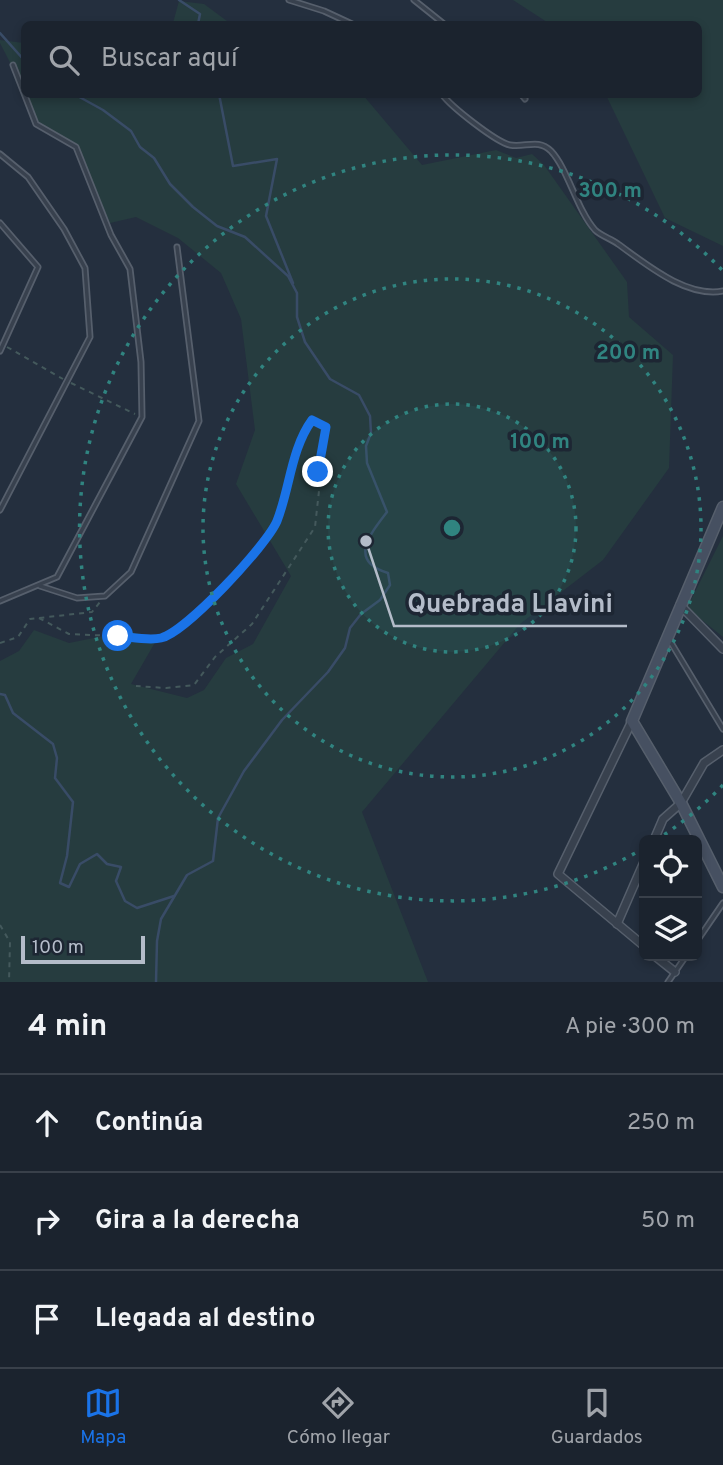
<!DOCTYPE html>
<html lang="es">
<head>
<meta charset="utf-8">
<style>
	:root { --surface:#1b232e; --page:#282f3a; --text:#f1f3f6; --muted:#a0a4aa; --line:#39404a; --accent:#1a73e8 }
	body { margin:0; font-family:Overpass,sans-serif; background:var(--page); color:var(--text) }
	.controls { position:absolute; right:21px; bottom:21px; display:grid; overflow:hidden; border-radius:10px; box-shadow:0 4px 10px #0003 }
	.controls button { width:63px; height:63px; display:grid; place-items:center; padding:0; border:0; border-bottom:2px solid var(--line); background:var(--surface); color:var(--text); font:35px sans-serif }
	.scale { position:absolute; left:21px; bottom:18px; width:124px; box-sizing:border-box; padding-left:7px; border:4px solid #b4bcc9; border-top:0; font-size:19px; line-height:24px; white-space:nowrap; color:#b4bcc9; -webkit-text-stroke:5px #1d2633; paint-order:stroke }
	.stop { position:absolute; width:21px; height:21px; margin:-16px; border:5px solid #1a73e8; border-radius:50%; background:#fff }
	.stop.end { background:#1a73e8; border-color:#fff; box-shadow:0 2px 7px #0008 }
	.list { margin:0; padding:0; list-style:none }
	h2 { display:flex; justify-content:space-between; align-items:center; height:91px; margin:0; padding:0 28px; font-size:30px }
	h2 small { font-size:23px; font-weight:400; color:var(--muted) }
	.list li { display:grid; grid-template-columns:46px 1fr auto; gap:21px; align-items:center; box-sizing:border-box; height:98px; padding:0 28px; border-top:2px solid var(--line) }
	.list b { display:block; font-size:26px; white-space:nowrap }
	.list em { font-size:23px; font-style:normal; color:var(--muted) }
	.icon { flex:none; width:38px; height:38px; fill:none; stroke:currentColor; stroke-width:2; stroke-linecap:round; stroke-linejoin:round }
	.map { position:relative; flex:none; width:723px; height:982px; overflow:hidden }
	.search { position:absolute; background:var(--surface); box-shadow:0 4px 10px #0003; left:21px; right:21px; top:21px; height:77px; display:flex; align-items:center; gap:18px; box-sizing:border-box; padding:0 24px; border-radius:10px; color:var(--muted); font-size:26px }
	.sheet { height:385px; background:var(--surface) }
	nav { display:flex; justify-content:space-around; align-items:center; box-sizing:border-box; height:98px; border-top:2px solid var(--line); background:var(--surface); font-size:19px; color:var(--muted) }
	nav a { display:grid; justify-items:center; gap:4px }
	nav .on { color:var(--accent) }
	.map>svg:first-child { display:block }
</style>
</head>
<body>
<div class="map">
<svg width="723" height="982" viewBox="0 0 723 982">
	<rect width="100%" height="100%" fill="#242f3e"/>
	<!-- green -->
	<g fill="#263c3f">
		<path d="M513,0h210v246l-58,-28 -59,-123 92,-1v-70h-148z"/>
		<path d="M179,1l25,3 27,20h-61l3,-1z"/>
		<path d="M0,40l24,3v47l-24,-47z"/>
		<path d="M26,95h337l59,70 74,-15 20,8 16,-4 12,11 83,117 2,35 44,38 -4,113 -66,92 -83,64 -158,188 66,170h-428v-321l19,-10 15,-21 35,13 59,-12 29,8 -26,45 56,14 17,-8 22,-32 27,-14 38,-68 -55,-92 19,-54 -14,-111 -20,-46 -43,-35 -42,-21 -26,6 -31,-71 -43,-31z"/>
		<path d="M723,536v101l-36,-29z"/>
	</g>
	<g fill="none" stroke-linecap="round" stroke-linejoin="round">
		<!-- stream -->
		<g stroke="#394c67" stroke-width="2.5">
			<path d="M179,0l21,14 -2,10"/>
			<path d="M0,33l24,27"/>
			<path d="M74,94l29,16 28,21 9,16 14,11 16,26 23,23 24,19 28,11 43,39 9,17v24l8,25 25,37 29,16 11,21 1,17 -5,13 1,17 20,49c-16,21 -40,49 1,61l2,12 -10,15 -19,14 -11,14 -5,20 -17,24 -46,48 -38,51 -26,47 -5,43 -26,14 -26,44 -4,22 -1,41"/>
			<path d="M219,94l14,72 44,-7 -11,57 27,67"/>
			<path d="M0,694l5,1 8,18 40,31 4,14 -2,20 18,24 -6,54 -7,27 9,4 11,-23 17,-10 10,10 14,3 -5,14 9,20 12,7 37,-12"/>
		</g>
		<defs>
			<g id="lane">
				<path d="M289,0l35,11 28,13"/>
				<path d="M414,0l30,24"/>
				<path d="M442,94c8,12 54,48 68,51 15,3 28,-7 41,6 17,18 26,59 44,79 6,6 17,9 23,14 28,20 68,54 105,47"/>
				<path d="M521,94l4,5"/>
				<path d="M0,154l28,23 36,52 21,39 5,69 -90,173"/>
				<path d="M0,223l38,44 -38,84"/>
				<path d="M40,586l37,12 28,-2 26,-24 68,-151 -22,-174"/>
				<path d="M0,601l57,-24 85,-160 -1,-55 -11,-93 -19,-34 -35,-88 -40,-23 -23,-59"/>
				<path d="M670,641l53,88"/>
				<path d="M697,941l26,-38"/>
				<path d="M668,982l18,-26"/>
			</g>
			<g id="street">
				<path d="M680,605l43,44"/>
				<path d="M632,721l-74,153 86,72"/>
				<path d="M654,840l9,-21 18,-16 23,-40 19,-13"/>
				<path d="M617,924l27,-62"/>
				<path d="M655,956l20,16"/>
			</g>
			<path id="secondary" d="M723,507l-91,214 49,82 42,84"/>
		</defs>
		<!-- lane casing -->
		<use href="#lane" stroke="#565f6c" stroke-width="7"/>
		<!-- street casing -->
		<use href="#street" stroke="#565f6c" stroke-width="10"/>
		<!-- secondary casing -->
		<use href="#secondary" stroke="#565f6c" stroke-width="13"/>
		<!-- path -->
		<g stroke="#44595c" stroke-width="2" stroke-dasharray="5 5" stroke-linecap="butt">
			<path d="M7,347l56,32"/>
			<path d="M71,383l64,31"/>
			<path d="M39,618l30,16 92,4 20,-11 56,-54 39,-50 27,-90 9,-13 14,7 -11,100 -63,97 -37,33 -21,28 -28,3 -30,-2"/>
			<path d="M0,643l18,-6 12,-18 62,-7 8,-10"/>
			<path d="M0,925l10,17 -1,40"/>
		</g>
		<!-- lane -->
		<use href="#lane" stroke="#38414e" stroke-width="3.5"/>
		<!-- street -->
		<use href="#street" stroke="#38414e" stroke-width="7"/>
		<!-- secondary -->
		<use href="#secondary" stroke="#465061" stroke-width="10"/>
	</g>
	<g fill="none" stroke-linecap="round" stroke-linejoin="round">
		<!-- route -->
		<path stroke="#1a73e8" stroke-width="9" d="M118,636c13,1 31,5 43,2 25,-6 106,-93 116,-117 13,-33 14,-72 35,-101l14,7 -8,45"/>
	</g>
	<!-- distance rings -->
	<circle cx="452" cy="528" r="124" fill="#308480" fill-opacity=".12"/>
	<g fill="none" stroke="#308480" stroke-width="3.5" stroke-dasharray="3.5 7">
		<circle cx="452" cy="528" r="124"/>
		<circle cx="452" cy="528" r="249"/>
		<path d="M723 785A373 373 0 0 1 658 839M644 848A373 373 0 1 1 723 271"/>
	</g>
	<circle cx="452" cy="528" r="10" fill="#308480" stroke="#1d2633" stroke-width="3.5"/>
	<g font-size="21" text-anchor="middle" font-weight="bold" fill="#308480" stroke="#1d2633" stroke-width="7" stroke-linejoin="round" paint-order="stroke">
		<text x="610" y="197">300 m</text>
		<text x="628" y="359">200 m</text>
		<text x="540" y="448">100 m</text>
	</g>
	<!-- callouts -->
	<path fill="none" stroke="#b4bcc9" stroke-width="2.5" d="M366 541L394 626H627"/>
	<circle fill="#b4bcc9" stroke="#1d2633" stroke-width="2.5" cx="366" cy="541" r="7"/>
	<g font-size="26" text-anchor="middle" font-weight="bold" fill="#b4bcc9" stroke="#1d2633" stroke-width="7" stroke-linejoin="round" paint-order="stroke">
		<text x="510" y="612">Quebrada Llavini</text>
	</g>
</svg>
<div class="controls">
<button><svg class="icon" aria-label="locate" viewBox="0 0 24 24"><circle cx="12" cy="12" r="6"/><path d="M12 2v4M12 18v4M2 12h4M18 12h4"/></svg></button>
<button><svg class="icon" aria-label="layers" viewBox="0 0 24 24"><path d="M12 4l9 5-9 5-9-5zM3 14l9 5 9-5"/></svg></button>
</div>
<div class="scale">100 m</div>
<div class="stop" style="left:118px;top:636px"></div>
<div class="stop end" style="left:318px;top:472px"></div>
<div class="search"><svg class="icon" aria-label="search" viewBox="0 0 24 24"><circle cx="10" cy="10" r="6"/><path d="M15 15l6 6"/></svg>Buscar aquí</div>
</div>
<section class="sheet">
<h2>4 min<small>A pie · 300 m</small></h2>
<ul class="list">
<li><svg class="icon" aria-label="ahead" viewBox="0 0 24 24"><path d="M12 20V5M6 11l6-6 6 6"/></svg><div><b>Continúa</b></div><em>250 m</em></li>
<li><svg class="icon" aria-label="right" viewBox="0 0 24 24"><path d="M7 20v-9h11M14 6l5 5-5 5"/></svg><div><b>Gira a la derecha</b></div><em>50 m</em></li>
<li><svg class="icon" aria-label="arrive" viewBox="0 0 24 24"><path d="M6 21V4h12l-3 4 3 4H6"/></svg><div><b>Llegada al destino</b></div></li>
</ul>
</section>
<nav>
<a class="on"><svg class="icon" aria-label="map" viewBox="0 0 24 24"><path d="M3 6l6-2 6 2 6-2v14l-6 2-6-2-6 2zM9 4v14M15 6v14"/></svg>Mapa</a>
<a><svg class="icon" aria-label="directions" viewBox="0 0 24 24"><path d="M12 3l9 9-9 9-9-9zM9 14v-3h6M13 9l2 2-2 2"/></svg>Cómo llegar</a>
<a><svg class="icon" aria-label="saved" viewBox="0 0 24 24"><path d="M7 4h10v16l-5-4-5 4z"/></svg>Guardados</a>
</nav>
</body>
</html>
